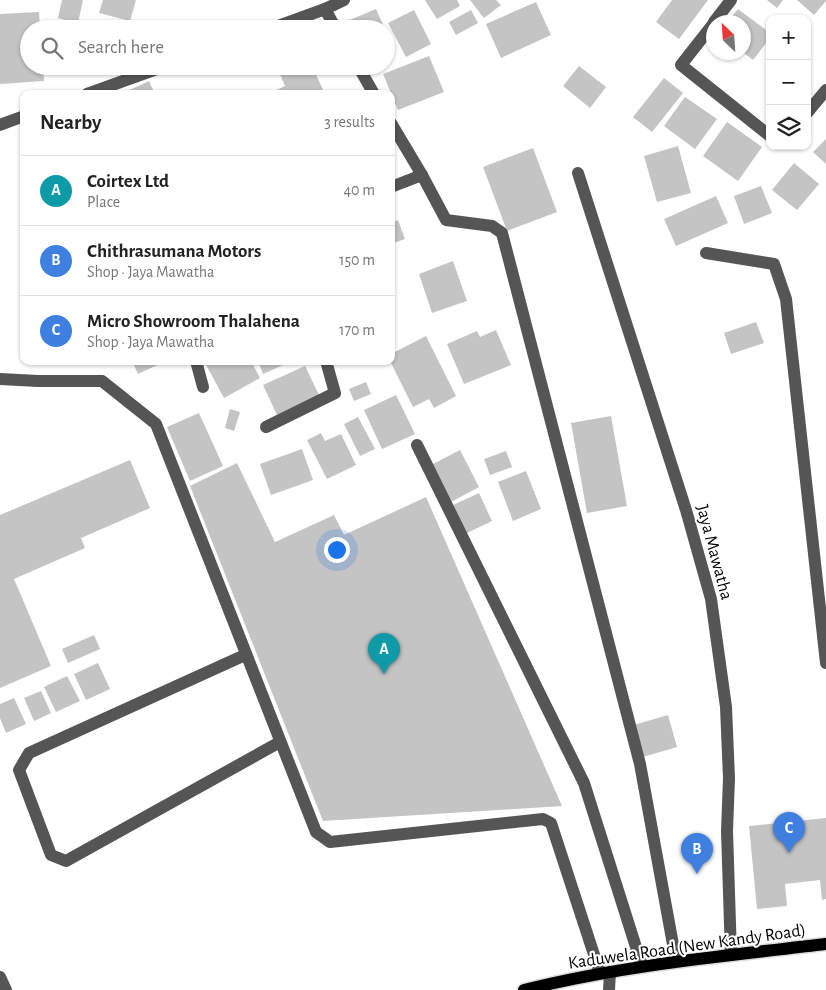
<!DOCTYPE html>
<html lang="en">
<head>
<meta charset="utf-8">
<style>
	:root { --surface:#fff; --page:#f6f6f6; --text:#222; --muted:#767676; --line:#e0e0e0; --accent:#000 }
	body { margin:0; font-family:"Alegreya Sans",sans-serif; background:var(--page); color:var(--text) }
	.controls { position:absolute; right:15px; top:15px; display:grid; overflow:hidden; border-radius:10px; box-shadow:0 1px 4px #0004 }
	.controls button { width:45px; height:45px; display:grid; place-items:center; padding:0; border:0; border-bottom:1px solid var(--line); background:var(--surface); color:var(--text); font:25px sans-serif }
	.compass { position:absolute; left:706px; top:15px; width:45px; height:45px; border-radius:50%; background:var(--surface); box-shadow:0 1px 4px #0004; rotate:335deg }
	.you { position:absolute; left:336px; top:549px; width:18px; height:18px; margin:-12px; border:4px solid #fff; border-radius:50%; background:#1a73e8; box-shadow:0 0 0 8px #1a73e833 }
	.badge { display:grid; place-items:center; width:32px; height:32px; border-radius:50%; background:var(--accent); color:#fff; font-size:16px; font-weight:700 }
	.pin { position:absolute; translate:-50% -41px; filter:drop-shadow(0 1px 2px #0008) }
	.pin::after { content:''; position:absolute; top:26px; width:18px; height:15px; background:inherit; clip-path:polygon(0 0,100% 0,50% 100%) }
	.list { margin:0; padding:0; list-style:none }
	h2 { display:flex; justify-content:space-between; align-items:center; height:65px; margin:0; padding:0 20px; font-size:21px }
	h2 small { font-size:16px; font-weight:400; color:var(--muted) }
	.list li { display:grid; grid-template-columns:32px 1fr auto; gap:15px; align-items:center; box-sizing:border-box; height:70px; padding:0 20px; border-top:1px solid var(--line) }
	.list b { display:block; font-size:19px; white-space:nowrap }
	.list p { margin:0; font-size:16px; white-space:nowrap; color:var(--muted) }
	.list em { font-size:16px; font-style:normal; color:var(--muted) }
	.icon { flex:none; width:28px; height:28px; fill:none; stroke:currentColor; stroke-width:2; stroke-linecap:round; stroke-linejoin:round }
	.map { position:relative; flex:none; width:826px; height:990px; overflow:hidden }
	.search { position:absolute; background:var(--surface); box-shadow:0 1px 4px #0004; left:20px; top:20px; width:375px; height:55px; display:flex; align-items:center; gap:12px; box-sizing:border-box; padding:0 18px; border-radius:28px; color:var(--muted); font-size:19px }
	.panel { position:absolute; background:var(--surface); box-shadow:0 1px 4px #0004; left:20px; top:90px; width:375px; height:275px; border-radius:10px }
	.map>svg:first-child { display:block }
</style>
</head>
<body>
<div class="map">
<svg width="826" height="990" viewBox="0 0 826 990">
	<rect width="100%" height="100%" fill="#fff"/>
	<!-- building -->
	<g fill="#c4c4c4">
		<path d="M62,0h21l-5,23 -20,-5z"/>
		<path d="M103,0h33l-6,21 -31,-8z"/>
		<path d="M425,0h32l3,6 -23,13z"/>
		<path d="M470,0h26l5,5 -17,13z"/>
		<path d="M672,0h36l-29,39 -23,-17z"/>
		<path d="M767,0h16l-6,8z"/>
		<path d="M797,0h29v1l-12,14z"/>
		<path d="M536,2l15,33 -50,23 -15,-34z"/>
		<path d="M376,9l9,20h-43l-2,-5z"/>
		<path d="M738,9l32,24v5l-17,22 -9,-7v-31h-17z"/>
		<path d="M414,10l17,34 -25,13 -18,-34z"/>
		<path d="M471,10l7,13 -22,12 -7,-13z"/>
		<path d="M39,12l1,17h-11v37h14l1,15 -44,3v-70z"/>
		<path d="M60,23l21,1v5h-21z"/>
		<path d="M386,31l6,13 -6,3z"/>
		<path d="M429,56l15,36 -46,18 -15,-36z"/>
		<path d="M286,66h26l13,28h-57l17,-8 -7,-16z"/>
		<path d="M579,66l27,21 -16,21 -27,-22z"/>
		<path d="M664,78l19,15 -31,39 -19,-15z"/>
		<path d="M149,81l6,13h-34z"/>
		<path d="M685,97l32,22 -22,30 -31,-23z"/>
		<path d="M727,122l35,25 -24,34 -35,-25z"/>
		<path d="M826,139v25l-13,-12z"/>
		<path d="M678,146l13,47 -34,9 -13,-46z"/>
		<path d="M533,148l24,64 -50,19 -24,-64z"/>
		<path d="M794,163l25,21 -22,26 -25,-20z"/>
		<path d="M761,186l11,27 -28,11 -10,-28z"/>
		<path d="M716,196l12,27 -52,23 -12,-27z"/>
		<path d="M398,220l7,19 -14,5v-21z"/>
		<path d="M453,261l14,40 -35,12 -13,-39z"/>
		<path d="M756,322l8,21 -33,11 -7,-21z"/>
		<path d="M496,330l15,35 -47,19 -17,-40 30,-13 3,6z"/>
		<path d="M426,336l30,60 -22,12 -5,-9 -16,8 -23,-46 1,-7z"/>
		<path d="M132,361h34l-28,13z"/>
		<path d="M204,361h47l9,17 -36,20z"/>
		<path d="M258,361h34l-29,13z"/>
		<path d="M305,366l14,29 -42,20 -14,-30z"/>
		<path d="M366,382l5,12 -17,7 -5,-12z"/>
		<path d="M396,395l19,39 -33,15 -18,-39z"/>
		<path d="M230,409l10,3 -6,19 -9,-3z"/>
		<path d="M199,413l24,53 -33,15 -23,-54z"/>
		<path d="M611,416l16,90 -40,7 -16,-90z"/>
		<path d="M358,417l17,32 -15,7 -16,-32z"/>
		<path d="M321,433l4,8 16,-7 15,31 -29,14 -20,-39z"/>
		<path d="M302,449l11,31 -42,15 -11,-31z"/>
		<path d="M460,450l19,37 -30,16 -20,-37z"/>
		<path d="M506,451l6,16 -22,8 -6,-16z"/>
		<path d="M130,460l20,48 -69,30 4,10 -71,31 37,87 -51,22v-173z"/>
		<path d="M237,463l38,79 59,-27 10,20 82,-38 136,309 -239,15 -133,-335z"/>
		<path d="M526,471l15,38 -28,12 -15,-39z"/>
		<path d="M479,493l13,28 -27,13 -14,-28z"/>
		<path d="M94,635l6,14 -32,14 -6,-14z"/>
		<path d="M98,663l12,26 -24,11 -12,-26z"/>
		<path d="M67,676l13,25 -24,11 -12,-25z"/>
		<path d="M41,691l10,22 -17,8 -10,-23z"/>
		<path d="M14,698l12,26 -20,9 -6,-15v-14z"/>
		<path d="M668,715l9,32 -34,10 -9,-32z"/>
		<path d="M826,818v81l-4,1 -2,-20 -35,4 2,22 -30,3 -8,-83z"/>
	</g>
	<g fill="none" stroke-linecap="round" stroke-linejoin="round">
		<defs>
			<path id="major" d="M524,990c99,-25 201,-34 302,-46"/>
		</defs>
		<!-- major casing -->
		<use href="#major" stroke="#dbdbdb" stroke-width="15"/>
		<!-- minor -->
		<g stroke="#555" stroke-width="12">
			<path d="M325,9l11,20"/>
			<path d="M714,22l17,-22"/>
			<path d="M714,23l-33,42 89,71"/>
			<path d="M270,29l55,-20 19,-9"/>
			<path d="M358,66l16,28"/>
			<path d="M87,94l78,-28"/>
			<path d="M807,113l19,-23"/>
			<path d="M391,123l31,52 24,45 46,6 10,7 138,531 36,197"/>
			<path d="M0,125l24,-9"/>
			<path d="M578,173l108,337 25,89 15,108 3,71 -2,53 4,124"/>
			<path d="M391,187l31,-12"/>
			<path d="M706,253l68,11 12,35 40,364"/>
			<path d="M196,361l7,26"/>
			<path d="M0,379l38,2h64l54,43 160,408 14,10 213,-23 8,4 49,150"/>
			<path d="M266,427l69,-34 -9,-32"/>
			<path d="M417,445l167,338 58,183"/>
			<path d="M245,655l-216,98 -10,17 32,85 15,6 214,-119"/>
			<path d="M0,977l6,13"/>
			<path d="M609,990l1,-18"/>
		</g>
		<!-- major -->
		<use href="#major" stroke="#000" stroke-width="12"/>
	</g>
	<g text-anchor="middle" stroke-width="4" stroke-linejoin="round" paint-order="stroke">
		<!-- street labels -->
		<g font-size="18" fill="#000" stroke="#fff">
			<text transform="translate(715 552) rotate(75)" y="6">Jaya Mawatha</text>
			<text transform="translate(687 946) rotate(-8)" y="6">Kaduwela Road (New Kandy Road)</text>
		</g>
	</g>
</svg>
<div class="controls">
<button>+</button>
<button>−</button>
<button><svg class="icon" aria-label="layers" viewBox="0 0 24 24"><path d="M12 4l9 5-9 5-9-5zM3 14l9 5 9-5"/></svg></button>
</div>
<svg class="compass" viewBox="-18 -18 36 36"><path d="M0-13l5 13h-10z" fill="#e53935"/><path d="M0 13l5-13h-10z" fill="#767676"/></svg>
<div class="you"></div>
<div class="pin badge" style="left:384px;top:674px;background:#0f9aa8">A</div>
<div class="pin badge" style="left:697px;top:874px;background:#3f7fe0">B</div>
<div class="pin badge" style="left:789px;top:853px;background:#3f7fe0">C</div>
<div class="search"><svg class="icon" aria-label="search" viewBox="0 0 24 24"><circle cx="10" cy="10" r="6"/><path d="M15 15l6 6"/></svg>Search here</div>
<section class="panel">
<h2>Nearby<small>3 results</small></h2>
<ul class="list">
<li><span class="badge" style="background:#0f9aa8">A</span><div><b>Coirtex Ltd</b><p>Place</p></div><em>40 m</em></li>
<li><span class="badge" style="background:#3f7fe0">B</span><div><b>Chithrasumana Motors</b><p>Shop · Jaya Mawatha</p></div><em>150 m</em></li>
<li><span class="badge" style="background:#3f7fe0">C</span><div><b>Micro Showroom Thalahena</b><p>Shop · Jaya Mawatha</p></div><em>170 m</em></li>
</ul>
</section>
</div>
</body>
</html>
